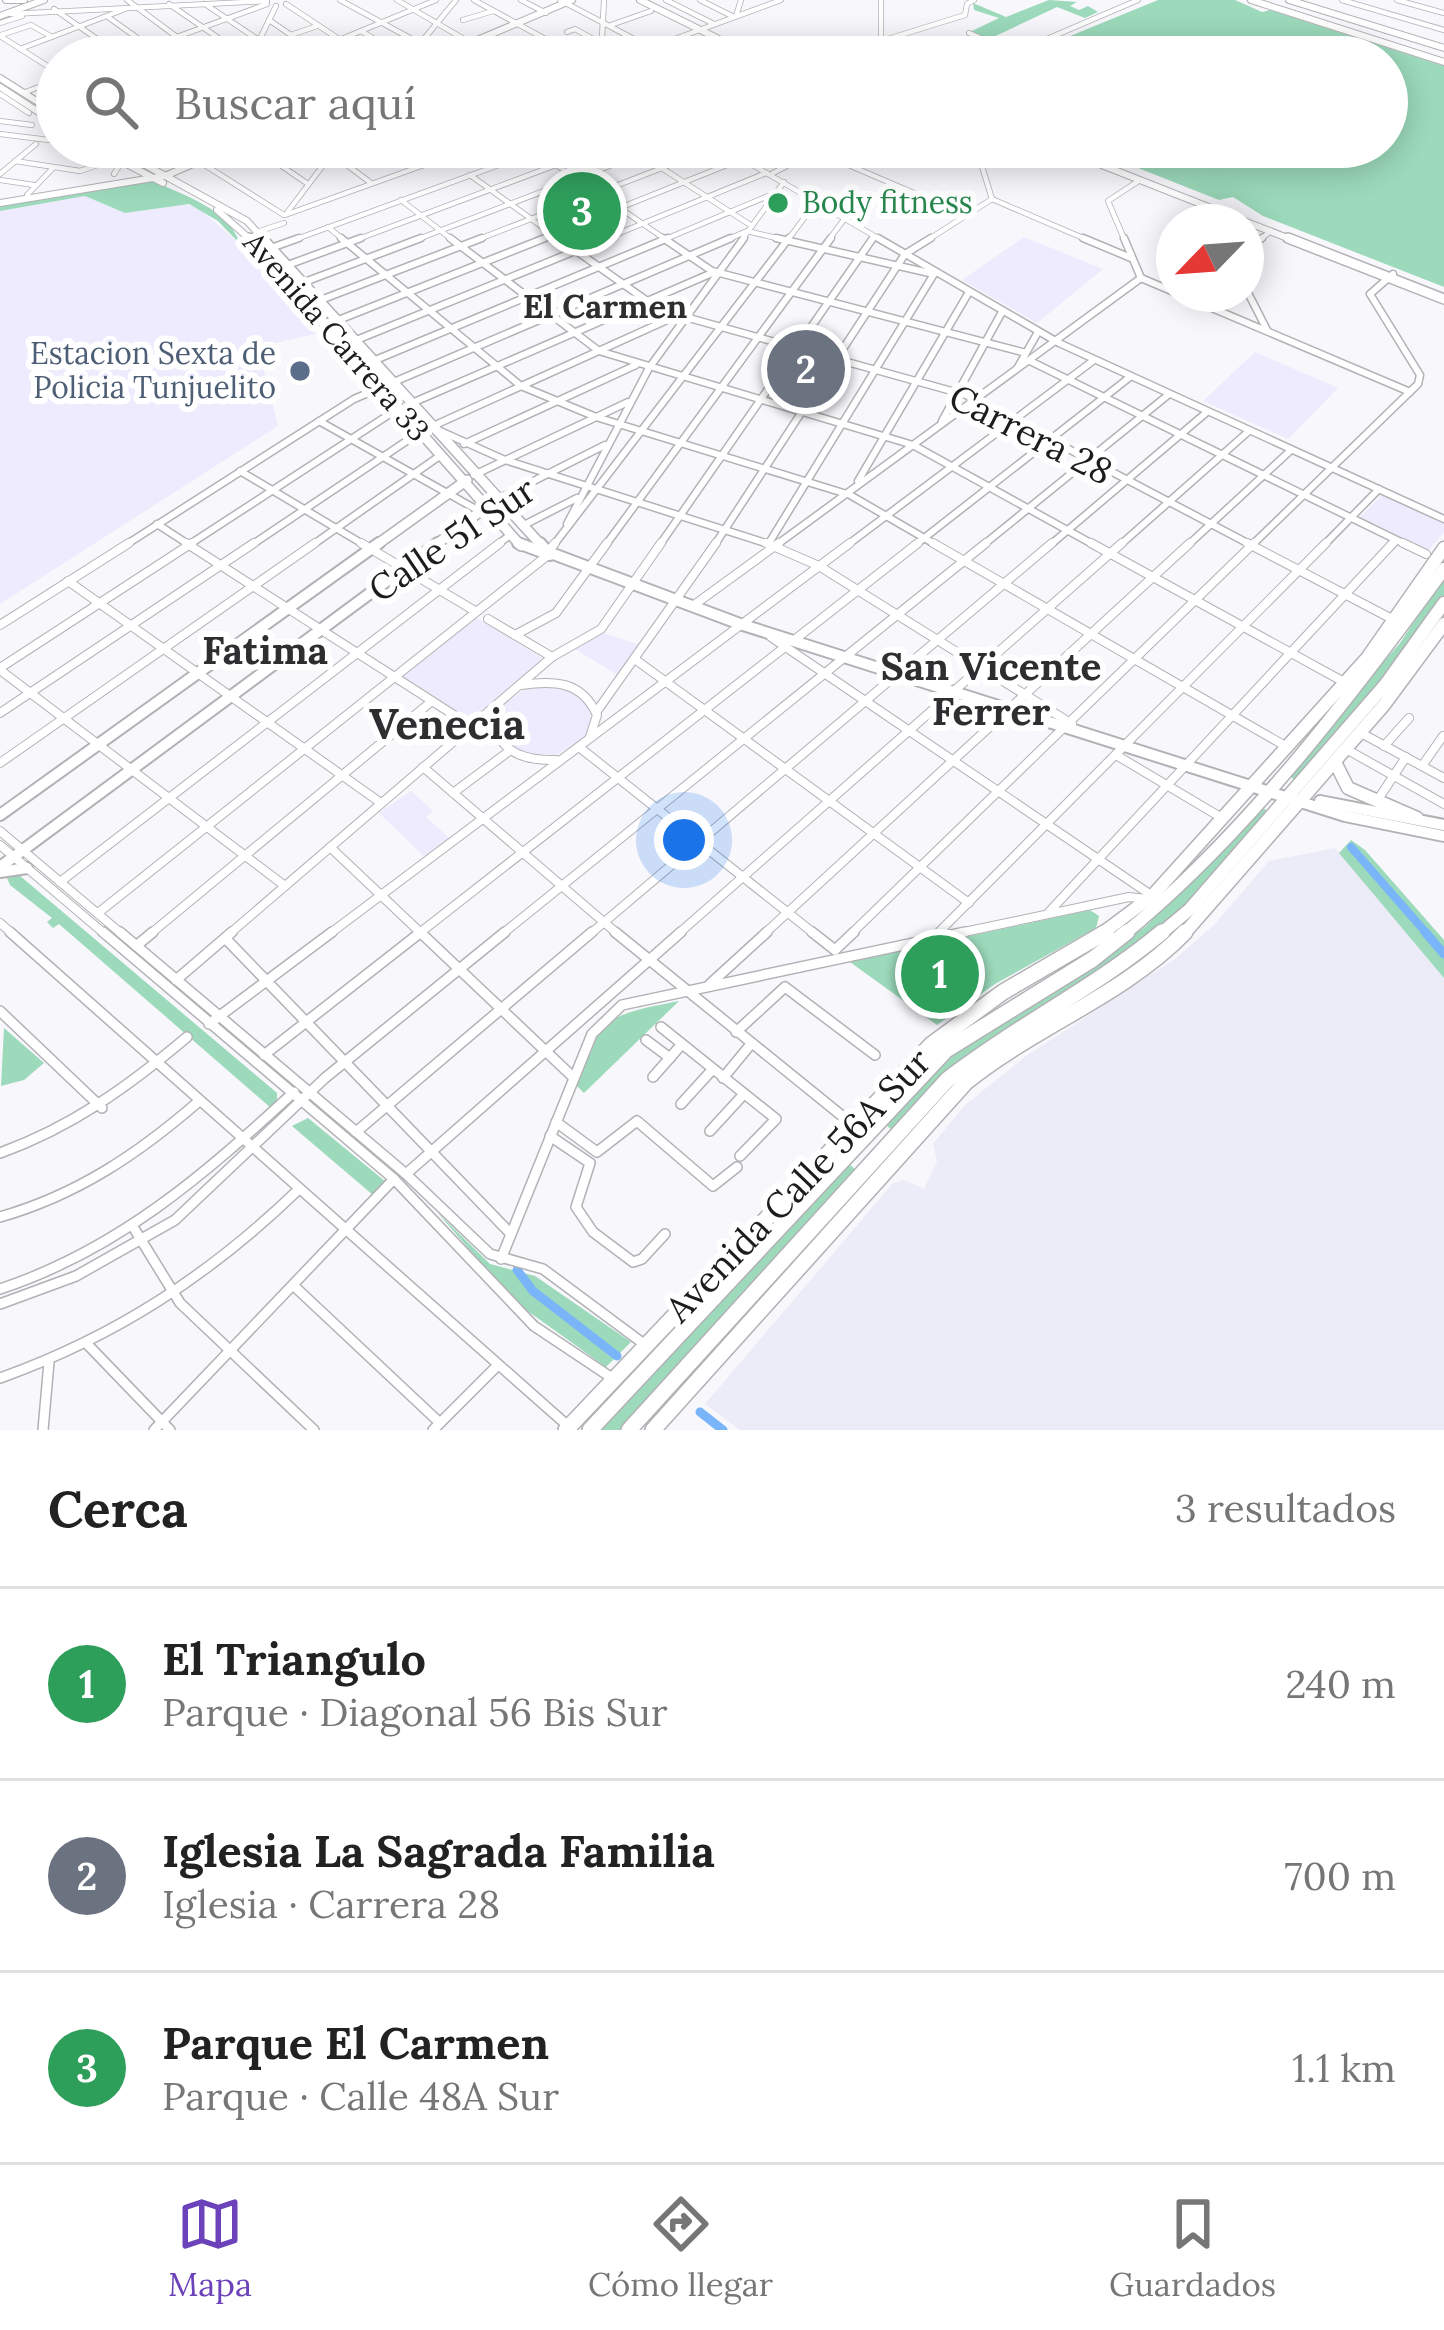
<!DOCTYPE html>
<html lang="es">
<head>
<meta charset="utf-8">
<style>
	:root { --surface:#fff; --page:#f6f6f6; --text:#222; --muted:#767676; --line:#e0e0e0; --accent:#6b42ba }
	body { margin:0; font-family:Lora,serif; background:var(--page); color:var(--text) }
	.compass { position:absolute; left:1156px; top:204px; width:108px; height:108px; border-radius:50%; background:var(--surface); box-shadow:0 6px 30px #0003; rotate:245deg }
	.you { position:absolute; left:684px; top:840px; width:42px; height:42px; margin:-30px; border:9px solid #fff; border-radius:50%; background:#1a73e8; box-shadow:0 0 0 18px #1a73e833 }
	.badge { display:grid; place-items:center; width:78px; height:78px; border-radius:50%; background:var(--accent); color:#fff; font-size:39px; font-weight:700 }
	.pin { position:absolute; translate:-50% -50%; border:6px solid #fff; box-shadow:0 3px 12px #0006 }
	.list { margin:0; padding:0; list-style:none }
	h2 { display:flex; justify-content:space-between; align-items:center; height:156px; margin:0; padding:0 48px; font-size:51px }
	h2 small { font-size:39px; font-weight:400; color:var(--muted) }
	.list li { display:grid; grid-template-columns:78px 1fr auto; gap:36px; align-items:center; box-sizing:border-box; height:192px; padding:0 48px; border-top:3px solid var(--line) }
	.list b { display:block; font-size:45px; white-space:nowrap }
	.list p { margin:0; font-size:39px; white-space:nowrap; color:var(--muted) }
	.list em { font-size:39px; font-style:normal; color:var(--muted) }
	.icon { flex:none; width:66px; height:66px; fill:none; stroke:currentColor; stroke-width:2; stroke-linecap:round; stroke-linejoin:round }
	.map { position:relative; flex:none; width:1444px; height:1430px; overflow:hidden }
	.search { position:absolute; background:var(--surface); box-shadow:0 6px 30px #0003; left:36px; right:36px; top:36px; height:132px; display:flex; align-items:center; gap:30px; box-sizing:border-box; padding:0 42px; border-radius:66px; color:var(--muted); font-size:45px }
	.sheet { height:732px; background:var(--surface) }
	nav { display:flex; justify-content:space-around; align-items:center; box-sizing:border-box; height:168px; border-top:3px solid var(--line); background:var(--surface); font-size:33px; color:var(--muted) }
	nav a { display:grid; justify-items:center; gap:6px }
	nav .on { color:var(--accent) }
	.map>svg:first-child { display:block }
</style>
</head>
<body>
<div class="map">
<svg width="1444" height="1430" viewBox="0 0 1444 1430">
	<rect width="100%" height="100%" fill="#f7f7fc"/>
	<!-- built -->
	<path fill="#ebecf8" d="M1335,848l109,124v458h-704l-35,-26 188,-221 11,-3 20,9 13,-28 -4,-17 31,-38 62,-50 149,-97 39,-34 55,-64z"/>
	<!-- education -->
	<g fill="#edebfd">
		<path d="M85,196l40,17 61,-9 13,5 41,35 75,90 -57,13 20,79 -278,178v-393z"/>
		<path d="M1024,237l79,32 -66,54 -75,-43z"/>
		<path d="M1255,352l83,36 -50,51 -85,-38z"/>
		<path d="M1383,494l61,27v11l-17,20 -69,-33z"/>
		<path d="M475,617l69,42 -74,63 -69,-45z"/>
		<path d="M604,633l39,13 -22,31 -46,-28z"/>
		<path d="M558,685l25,10 11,20 -7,23 -34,19 -21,1 -26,-12 -10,-21 9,-22 23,-16z"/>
		<path d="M411,791l22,20 -7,6 25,23 -25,18 -47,-45z"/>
	</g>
	<!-- green -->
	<g fill="#9cdabb">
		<path d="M1049,0l28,2 -7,4 9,4 9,-4 10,6 -13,6 -28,-11 -70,33 -17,-8 29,-14 -25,-8 -1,-7 33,14z"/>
		<path d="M1158,0h77l27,12 8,-2 174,56v221l-181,-71 -30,-19 -14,3 -129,-51 297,-2v-90h-368z"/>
		<path d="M151,180c31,15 78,28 89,64l-22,-23 -29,-17 -64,9 -40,-17 -85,15v-5z"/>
		<path d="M1444,577v19l-23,36 -124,149 -11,-7 114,-131z"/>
		<path d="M1258,805l10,6 -70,84 -57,51 -161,100 -35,27 -52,58 -8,-7 71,-75 189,-122 54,-54z"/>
		<path d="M1351,840l14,10 79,90v38l-105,-125z"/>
		<path d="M19,875l258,218v8l-6,7 -212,-184 -6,4 -6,-6 5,-4 -42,-33 -3,-7z"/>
		<path d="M1090,910l9,6 -3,12 -101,56 -58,41 -87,-63z"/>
		<path d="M679,1001l-95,92 -7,-7c24,-71 31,-71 102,-85z"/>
		<path d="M4,1028l40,35 -20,17 -23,6z"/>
		<path d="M308,1118l78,64 -13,13 -81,-69z"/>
		<path d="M847,1162l10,9 -237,259h-21z"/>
		<path d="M437,1212l53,52 45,12 96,66 -25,25 -91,-65z"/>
	</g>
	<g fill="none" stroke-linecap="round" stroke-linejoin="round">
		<!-- canal-far1 -->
		<path stroke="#7ab5fa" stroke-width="8" d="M1351,847l77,88"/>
		<!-- canal -->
		<g stroke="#7ab5fa" stroke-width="9">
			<path d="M1425,932l19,22"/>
			<path d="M517,1270l16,21 84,65"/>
			<path d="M700,1412l23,18"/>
		</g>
		<defs>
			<g id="minor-far3">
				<path d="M127,0l77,57"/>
				<path d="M340,0l81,44"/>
				<path d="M397,0l98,57"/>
				<path d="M474,0l104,57"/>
				<path d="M521,0l25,13"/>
				<path d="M560,0l89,47"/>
				<path d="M666,0l48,24"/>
				<path d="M700,0l34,17"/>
				<path d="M881,0v37"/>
				<path d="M1342,0l102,30"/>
				<path d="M1397,0l47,13"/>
				<path d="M169,4l77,53"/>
				<path d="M205,4l79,53"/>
				<path d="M286,4l80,53"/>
				<path d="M54,9l69,48"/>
				<path d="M11,14l256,-13"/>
				<path d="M736,16l5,-16"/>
				<path d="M108,17l56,40"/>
				<path d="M269,20l22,15 26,-9"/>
				<path d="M463,20l30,-9"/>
				<path d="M0,23l22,-7"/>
				<path d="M611,25l40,-14"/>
				<path d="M361,31l34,20v6"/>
				<path d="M567,32l8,-3 27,15"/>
				<path d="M969,33l45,20"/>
				<path d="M1,35l30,-10 21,12"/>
				<path d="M0,36l57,36"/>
				<path d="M20,49l105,-40"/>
				<path d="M69,53l6,4"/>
				<path d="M122,57l145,-53"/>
				<path d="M251,57l25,-51"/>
				<path d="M298,57l138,-57"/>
				<path d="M409,57l47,-57"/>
				<path d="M601,57l3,-57"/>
				<path d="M626,57l155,-57"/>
				<path d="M830,57l135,-42 2,-11 7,-4"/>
				<path d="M1005,57l133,-57"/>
				<path d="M23,93l34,-13"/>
				<path d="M0,94l29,19"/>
				<path d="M0,121l32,4"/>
				<path d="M0,134l57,7"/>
				<path d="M175,147l21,12 7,-12"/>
				<path d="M254,147l54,37"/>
				<path d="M323,147l48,36"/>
				<path d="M501,147l15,10"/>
				<path d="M629,147l123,79"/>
				<path d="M722,147l161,94"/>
				<path d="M86,148l33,18 -5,8"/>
				<path d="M536,151l132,90"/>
				<path d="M816,151l149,64"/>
				<path d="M15,161l65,10 29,-10"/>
				<path d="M200,161l213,-14"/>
				<path d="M200,162l84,53"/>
				<path d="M773,173l51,-26"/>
				<path d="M0,174l36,-30"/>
				<path d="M470,175l92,66"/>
				<path d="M0,180l34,5"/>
				<path d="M27,195l26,-27"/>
				<path d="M992,199l98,42"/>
				<path d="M401,200l53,41"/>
				<path d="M286,214l51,-67"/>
				<path d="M285,215l189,-68"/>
				<path d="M328,227l17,14"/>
				<path d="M257,232l27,-9"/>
				<path d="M291,241l257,-94"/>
				<path d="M353,241l251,-94"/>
				<path d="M413,241l246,-94"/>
				<path d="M474,241l242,-94"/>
				<path d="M537,241l205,-82"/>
				<path d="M600,241l166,-68"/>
				<path d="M661,241l114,-48"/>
				<path d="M724,241l23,-10 42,10"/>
				<path d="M741,241l43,-59"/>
				<path d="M787,241l30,-40"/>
				<path d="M828,241l17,-23"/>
				<path d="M871,241l3,-5"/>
				<path d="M926,241l66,-42 -12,-39 20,-13"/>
				<path d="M1125,241l-17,-40 32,-21"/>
				<path d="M1258,241l13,-10"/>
			</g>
			<g id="minor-far2">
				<path d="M341,238l180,148 75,31 254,78 88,51"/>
				<path d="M450,238l149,113 314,94 183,101"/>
				<path d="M558,238l102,72 306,85 287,151"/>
				<path d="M663,238l49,33 314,82"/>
				<path d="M776,238l158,36"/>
				<path d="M878,238l181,105 385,176"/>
				<path d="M1083,238l48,20"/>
				<path d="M271,248l28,-10"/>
				<path d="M1246,250l16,-12"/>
				<path d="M285,266l76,-28"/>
				<path d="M1141,278l33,14"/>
				<path d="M302,283l119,-45"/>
				<path d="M1246,289l21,41"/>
				<path d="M1179,294l231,98"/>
				<path d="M318,301l164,-63"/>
				<path d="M336,321l209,-83"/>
				<path d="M354,341l253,-103"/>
				<path d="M373,361l295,-123"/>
				<path d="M1030,361l379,185"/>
				<path d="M1018,367l20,-35"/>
				<path d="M412,403l300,-130"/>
				<path d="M319,421l162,91"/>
				<path d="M942,421l60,-109"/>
				<path d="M433,426l243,-110"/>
				<path d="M438,430l67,30 270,86"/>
				<path d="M464,444l172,-79"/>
				<path d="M240,471l126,75"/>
				<path d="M474,475l154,-73"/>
				<path d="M858,481l111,-189"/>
				<path d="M496,500l109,-55"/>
				<path d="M157,524l34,22"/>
				<path d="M567,524l82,-156 95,-130"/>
				<path d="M522,526l55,-28"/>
				<path d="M769,543l165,-269"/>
				<path d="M124,546l230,-147 377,-161"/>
				<path d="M187,546l212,-138"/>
				<path d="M250,546l170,-114"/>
				<path d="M311,546l130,-91"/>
				<path d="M496,546l15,-12"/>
				<path d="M553,546l236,-308"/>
				<path d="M605,546l226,-308"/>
				<path d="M659,546l214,-308"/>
				<path d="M714,546l191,-292 26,-16"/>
				<path d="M775,546l366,-268 -17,-40"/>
				<path d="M846,546l248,-186"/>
				<path d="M914,546l216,-169"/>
				<path d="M982,546l186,-151"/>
				<path d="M1049,546l158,-134"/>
				<path d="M1119,546l130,-115"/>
				<path d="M1187,546l104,-96"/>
				<path d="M1251,546l167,-162 2,-9 -50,-81 23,-20"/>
				<path d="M1323,546l56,-57"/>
				<path d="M1391,546l5,-6"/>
			</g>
			<g id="minor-far1">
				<path d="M186,543l285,183"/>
				<path d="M361,543l114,68"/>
				<path d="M766,543l53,23 253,158"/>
				<path d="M933,543l354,204"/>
				<path d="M1091,543l253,139"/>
				<path d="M1247,543l149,78"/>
				<path d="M1403,543l23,11"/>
				<path d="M548,552l7,-9"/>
				<path d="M68,581l313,222"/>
				<path d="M694,605l85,-62"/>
				<path d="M488,619l64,38"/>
				<path d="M0,625l129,-82"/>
				<path d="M515,635l41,-22 51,-70"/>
				<path d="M771,637l380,258"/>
				<path d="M793,641l125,-98"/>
				<path d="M636,660l333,243"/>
				<path d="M0,668l192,-125"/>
				<path d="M0,670l285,216"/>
				<path d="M521,685c33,-5 61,-4 76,30l-7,22"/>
				<path d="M493,709c-1,40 27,52 63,51"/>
				<path d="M597,711l119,-168"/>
				<path d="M0,713l254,-170"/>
				<path d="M1361,733l83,45"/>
				<path d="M1384,746l25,-28"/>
				<path d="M579,747l237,188"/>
				<path d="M1346,749l98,55"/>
				<path d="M1116,755l106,63"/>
				<path d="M0,763l315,-220"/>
				<path d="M1422,766l21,-30"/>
				<path d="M423,767l196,168"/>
				<path d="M453,793l55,-41"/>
				<path d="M1377,801l29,-44"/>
				<path d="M0,831l123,104"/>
				<path d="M0,845l106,90"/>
				<path d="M330,847l93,88"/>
				<path d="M60,882l440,-339"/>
				<path d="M1049,912l344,-369"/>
				<path d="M98,913l450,-358"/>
				<path d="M0,923l14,12"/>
				<path d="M149,935l283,-234"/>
				<path d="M228,935l324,-278 49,-28 60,-86"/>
				<path d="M328,935l522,-392"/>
				<path d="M417,935l368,-288"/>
				<path d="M501,935l485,-392"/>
				<path d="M589,935l463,-392"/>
				<path d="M677,935l445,-392"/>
				<path d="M763,935l427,-392"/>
				<path d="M850,935l404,-392"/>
				<path d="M936,935l390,-392"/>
				<path d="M950,935l179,-38 18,2"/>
			</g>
			<g id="minor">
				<path d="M10,932l558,494"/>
				<path d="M103,932l291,247 140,147 78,52"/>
				<path d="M120,932l286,242 84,80 53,15 101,75"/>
				<path d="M420,932l154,146"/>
				<path d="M615,932l237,192"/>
				<path d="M812,932l23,18"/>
				<path d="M225,938l286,296"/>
				<path d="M136,946l17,-14"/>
				<path d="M835,950l19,-18"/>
				<path d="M176,980l56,-48"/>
				<path d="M710,984l57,-52"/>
				<path d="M0,1011l102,97"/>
				<path d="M209,1024l123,-92"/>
				<path d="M661,1027l115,92 -36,37"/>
				<path d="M736,1032l49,-45 90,68"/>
				<path d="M646,1040l24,18"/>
				<path d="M264,1055l157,-123"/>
				<path d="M653,1077l29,-33"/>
				<path d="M723,1078l28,-34"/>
				<path d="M681,1104l31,-34"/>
				<path d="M556,1122l41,30 40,-31 76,65 24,-19"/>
				<path d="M710,1131l34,-37"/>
				<path d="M356,1132l236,-200"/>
				<path d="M550,1136l40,27 -14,44 17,25 40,30 9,-3 23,-25"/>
				<path d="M0,1153c72,-26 129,-67 187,-116"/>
				<path d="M406,1174l275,-242"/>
				<path d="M0,1217c77,-22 138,-63 198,-115"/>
				<path d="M135,1230l45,73 134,127"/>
				<path d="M501,1259l91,-225 30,-29 343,-73"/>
				<path d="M293,1285l147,138"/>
				<path d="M0,1289c118,-39 204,-114 294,-197"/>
				<path d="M0,1304l76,-28 99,-56 150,-142 180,-146"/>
				<path d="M88,1345l82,85"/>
				<path d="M0,1378c115,-41 210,-103 298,-188"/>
				<path d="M43,1430l6,-68"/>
				<path d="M154,1430l240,-251"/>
				<path d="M433,1430l65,-65"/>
			</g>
			<g id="major-far2">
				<path d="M6,0h18"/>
				<path d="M640,0l95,47 31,10"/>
				<path d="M1251,0l193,62"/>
				<path d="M1289,0l155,48"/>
				<path d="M0,16l44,-16"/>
				<path d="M437,57l135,-57"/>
				<path d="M0,78l57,36"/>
				<path d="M0,87l57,37"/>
				<path d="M94,147l69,36"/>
				<path d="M113,147l134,74 18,20"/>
				<path d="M1056,147l239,94"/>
				<path d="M0,203l165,-27 67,-29"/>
				<path d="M217,210l35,31"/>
			</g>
			<g id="major-far1">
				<path d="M249,238l272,308"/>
				<path d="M262,238l280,308"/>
				<path d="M1288,238l156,61"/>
				<path d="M375,546l92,-66"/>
				<path d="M434,546l55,-41"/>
			</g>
			<g id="major">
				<path d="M518,543l32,12"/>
				<path d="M540,543l8,9 192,72 605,192 99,20"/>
				<path d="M1320,801l124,24"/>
				<path d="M0,815l379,-272"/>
				<path d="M0,867l438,-324"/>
				<path d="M0,872l27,-4"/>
			</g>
			<g id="highway-far1">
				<path d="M1335,762l13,26 69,30"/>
				<path d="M1100,935l52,-39 215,-238 77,-110"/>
				<path d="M1123,935c121,-98 229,-240 321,-366"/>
				<path d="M1159,935l31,-26 195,-224 59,-82"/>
				<path d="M1183,935l201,-230 60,-81"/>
			</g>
			<g id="highway">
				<path d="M566,1430l366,-386 71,-52 103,-60"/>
				<path d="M590,1430l356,-380 147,-91 34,-27"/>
				<path d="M629,1430l318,-350c69,-54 148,-92 215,-148"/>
				<path d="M653,1430l313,-348c68,-55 158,-87 219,-150"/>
			</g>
		</defs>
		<!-- minor-far3 casing -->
		<use href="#minor-far3" stroke="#b2b2b6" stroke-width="6"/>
		<!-- minor-far2 casing -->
		<use href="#minor-far2" stroke="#b2b2b6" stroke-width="9"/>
		<!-- minor-far1 casing -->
		<use href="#minor-far1" stroke="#b2b2b6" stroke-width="10"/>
		<!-- minor casing -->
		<use href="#minor" stroke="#b2b2b6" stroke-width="12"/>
		<!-- major-far2 casing -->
		<use href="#major-far2" stroke="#b2b2b6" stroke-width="8"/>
		<!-- major-far1 casing -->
		<use href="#major-far1" stroke="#b2b2b6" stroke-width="12"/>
		<!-- major casing -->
		<use href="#major" stroke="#b2b2b6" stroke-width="14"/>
		<!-- highway-far1 casing -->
		<use href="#highway-far1" stroke="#b2b2b6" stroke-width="15"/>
		<!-- highway casing -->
		<use href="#highway" stroke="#b2b2b6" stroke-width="18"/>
		<!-- minor-far3 -->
		<use href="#minor-far3" stroke="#fff" stroke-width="4.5"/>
		<!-- minor-far2 -->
		<use href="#minor-far2" stroke="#fff" stroke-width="6"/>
		<!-- minor-far1 -->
		<use href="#minor-far1" stroke="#fff" stroke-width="8"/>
		<!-- minor -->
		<use href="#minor" stroke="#fff" stroke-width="9"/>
		<!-- major-far2 -->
		<use href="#major-far2" stroke="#fff" stroke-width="6"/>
		<!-- major-far1 -->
		<use href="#major-far1" stroke="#fff" stroke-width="9"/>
		<!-- major -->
		<use href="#major" stroke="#fff" stroke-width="10"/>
		<!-- highway-far1 -->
		<use href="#highway-far1" stroke="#fff" stroke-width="12"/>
		<!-- highway -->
		<use href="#highway" stroke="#fff" stroke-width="15"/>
	</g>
	<!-- markers -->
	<circle fill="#2e9e5b" stroke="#fff" stroke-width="4.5" cx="778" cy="203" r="12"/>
	<circle fill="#5c6f8a" stroke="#fff" stroke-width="4.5" cx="300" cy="371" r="12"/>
	<g text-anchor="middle" stroke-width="12" stroke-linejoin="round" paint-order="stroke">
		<!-- far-leisure labels -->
		<g font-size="30" fill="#27864d" stroke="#fff" text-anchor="start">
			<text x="802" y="213">Body fitness</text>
		</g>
		<!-- far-street labels -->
		<g font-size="30" fill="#1c1c1d" stroke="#fff">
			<text transform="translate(336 337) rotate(49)" y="10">Avenida Carrera 33</text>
		</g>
		<!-- far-service labels -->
		<g font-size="30" fill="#4e5e75" stroke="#fff" text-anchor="end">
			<text x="276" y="364">Estacion Sexta de<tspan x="276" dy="34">Policia Tunjuelito</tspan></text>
		</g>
		<!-- far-neighbourhood labels -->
		<g font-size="33" font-weight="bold" fill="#2e2e31" stroke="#fff">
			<text x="605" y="318">El Carmen</text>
		</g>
		<!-- street labels -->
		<g font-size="36" fill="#1c1c1d" stroke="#fff">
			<text transform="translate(1031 434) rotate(27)" y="13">Carrera 28</text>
			<text transform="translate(452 539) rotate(-34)" y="13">Calle 51 Sur</text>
			<text transform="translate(798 1185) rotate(-46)" y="13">Avenida Calle 56A Sur</text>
		</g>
		<!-- neighbourhood labels -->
		<g font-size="39" font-weight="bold" fill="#2e2e31" stroke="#fff">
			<text x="265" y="664">Fatima</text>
			<text x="991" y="680">San Vicente<tspan x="991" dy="45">Ferrer</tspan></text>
		</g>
		<!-- quarter labels -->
		<g font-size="42" font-weight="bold" fill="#2e2e31" stroke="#fff">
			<text x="447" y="739">Venecia</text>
		</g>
	</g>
</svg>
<svg class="compass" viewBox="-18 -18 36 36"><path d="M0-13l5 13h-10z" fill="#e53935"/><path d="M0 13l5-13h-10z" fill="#767676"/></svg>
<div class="you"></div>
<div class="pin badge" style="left:940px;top:974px;background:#2e9e5b">1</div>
<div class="pin badge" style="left:806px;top:369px;background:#6b7280">2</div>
<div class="pin badge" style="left:582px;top:211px;background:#2e9e5b">3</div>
<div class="search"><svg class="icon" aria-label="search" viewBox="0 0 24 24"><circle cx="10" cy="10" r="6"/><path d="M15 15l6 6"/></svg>Buscar aquí</div>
</div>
<section class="sheet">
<h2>Cerca<small>3 resultados</small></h2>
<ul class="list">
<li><span class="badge" style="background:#2e9e5b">1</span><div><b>El Triangulo</b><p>Parque · Diagonal 56 Bis Sur</p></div><em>240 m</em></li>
<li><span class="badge" style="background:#6b7280">2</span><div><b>Iglesia La Sagrada Familia</b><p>Iglesia · Carrera 28</p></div><em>700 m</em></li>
<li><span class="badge" style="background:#2e9e5b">3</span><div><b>Parque El Carmen</b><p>Parque · Calle 48A Sur</p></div><em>1.1 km</em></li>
</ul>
</section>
<nav>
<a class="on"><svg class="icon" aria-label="map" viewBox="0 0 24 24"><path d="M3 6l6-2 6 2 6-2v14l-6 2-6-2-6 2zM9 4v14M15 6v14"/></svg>Mapa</a>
<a><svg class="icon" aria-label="directions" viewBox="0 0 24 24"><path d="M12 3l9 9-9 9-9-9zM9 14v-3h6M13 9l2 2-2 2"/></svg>Cómo llegar</a>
<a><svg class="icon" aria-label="saved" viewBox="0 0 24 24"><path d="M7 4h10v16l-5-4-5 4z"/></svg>Guardados</a>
</nav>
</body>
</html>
